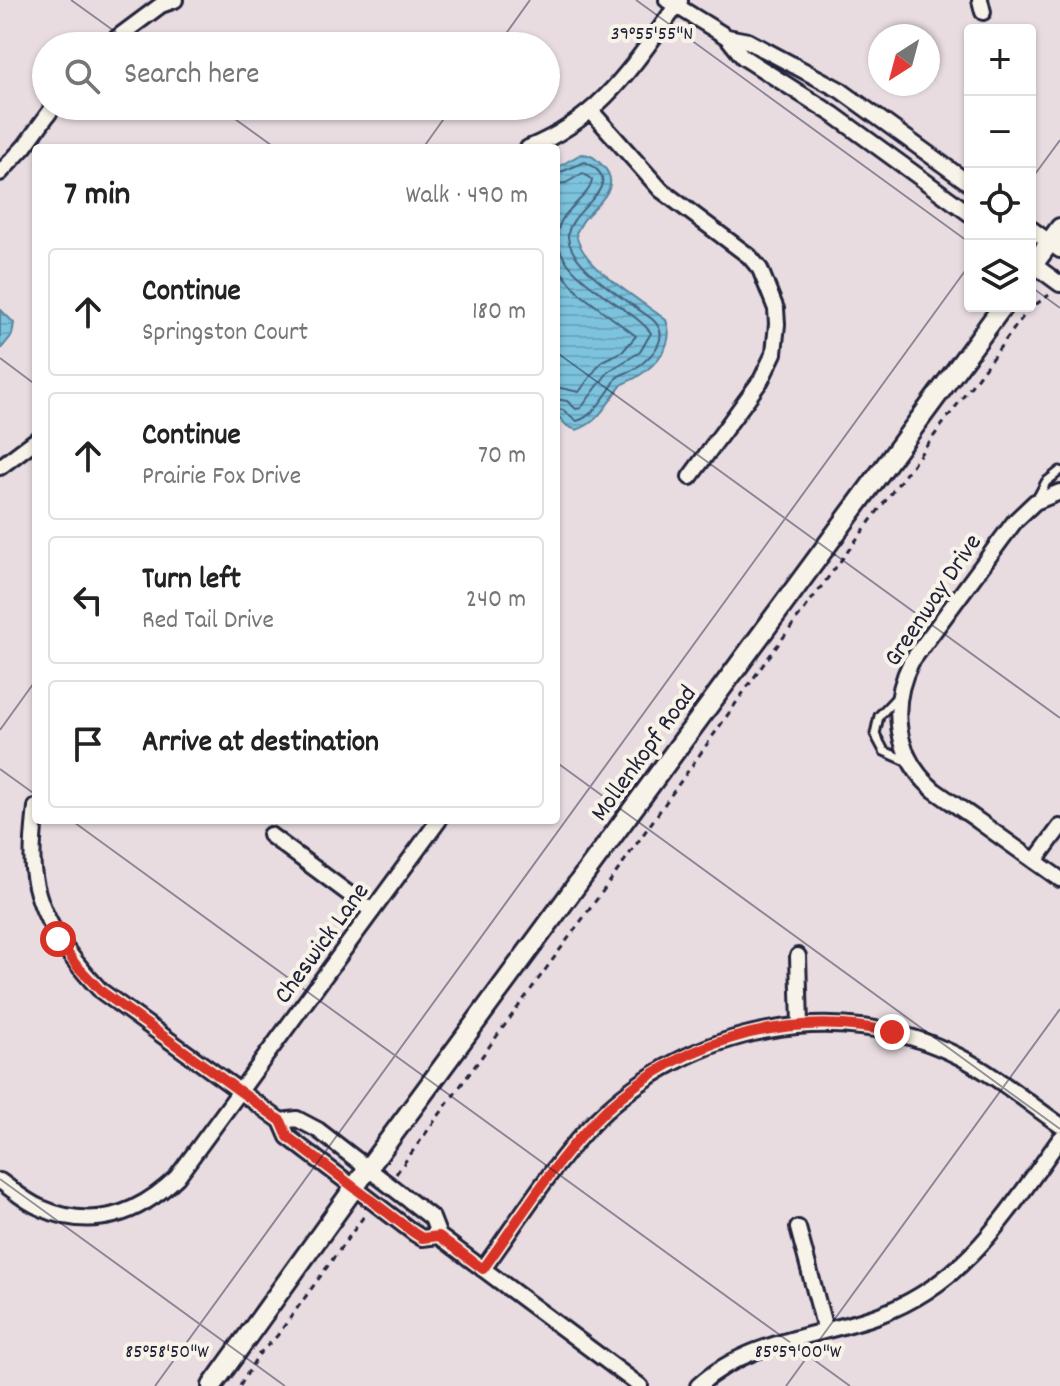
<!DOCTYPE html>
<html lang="en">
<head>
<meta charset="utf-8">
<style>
	:root { --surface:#fff; --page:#f6f6f6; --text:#222; --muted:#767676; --line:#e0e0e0 }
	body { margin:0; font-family:Dekko,sans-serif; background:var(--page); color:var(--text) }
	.controls { position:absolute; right:24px; top:24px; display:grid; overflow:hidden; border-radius:8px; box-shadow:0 2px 6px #0004 }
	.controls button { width:72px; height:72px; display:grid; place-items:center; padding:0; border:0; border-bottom:2px solid var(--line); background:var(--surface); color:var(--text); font:40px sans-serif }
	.compass { position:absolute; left:868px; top:24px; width:72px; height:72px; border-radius:50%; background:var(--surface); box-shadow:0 2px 6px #0004; rotate:216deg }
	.stop { position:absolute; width:24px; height:24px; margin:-18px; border:6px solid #d93025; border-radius:50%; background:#fff }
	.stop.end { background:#d93025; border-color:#fff; box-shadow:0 2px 8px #0008 }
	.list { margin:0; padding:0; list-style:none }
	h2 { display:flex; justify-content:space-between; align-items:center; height:104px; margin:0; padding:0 32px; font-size:34px }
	h2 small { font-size:26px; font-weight:400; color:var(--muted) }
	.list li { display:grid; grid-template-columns:52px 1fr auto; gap:24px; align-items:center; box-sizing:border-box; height:128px; margin:0 16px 16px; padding:0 16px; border:2px solid var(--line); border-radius:8px }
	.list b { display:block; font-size:30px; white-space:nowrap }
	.list p { margin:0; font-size:26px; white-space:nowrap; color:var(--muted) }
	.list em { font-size:26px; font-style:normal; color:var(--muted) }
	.icon { flex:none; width:44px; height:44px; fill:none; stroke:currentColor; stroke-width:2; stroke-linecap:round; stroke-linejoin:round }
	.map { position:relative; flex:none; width:1060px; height:1386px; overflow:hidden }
	.search { position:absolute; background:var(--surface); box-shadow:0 2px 6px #0004; left:32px; top:32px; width:528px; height:88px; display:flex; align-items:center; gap:20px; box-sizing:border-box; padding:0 28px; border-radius:44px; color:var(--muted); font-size:30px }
	.panel { position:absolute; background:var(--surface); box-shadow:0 2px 6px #0004; left:32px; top:144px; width:528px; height:680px; border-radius:8px }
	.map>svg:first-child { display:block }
</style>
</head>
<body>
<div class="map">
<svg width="1060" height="1386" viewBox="0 0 1060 1386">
	<defs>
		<pattern id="water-rules" width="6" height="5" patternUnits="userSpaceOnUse" patternTransform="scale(2)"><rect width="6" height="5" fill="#7dc3dd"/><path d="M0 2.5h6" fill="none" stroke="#6ca7bf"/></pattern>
	</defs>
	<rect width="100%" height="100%" fill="#e8dce1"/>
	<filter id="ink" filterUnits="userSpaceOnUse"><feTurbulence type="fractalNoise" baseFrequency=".0125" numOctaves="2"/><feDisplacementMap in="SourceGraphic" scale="16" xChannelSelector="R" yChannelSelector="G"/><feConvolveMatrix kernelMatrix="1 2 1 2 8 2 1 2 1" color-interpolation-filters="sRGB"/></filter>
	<g filter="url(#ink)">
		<!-- water -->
		<g fill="url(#water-rules)" stroke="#59839c" stroke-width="2">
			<path d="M581,154c10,0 14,4 21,11 21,21 -3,37 -16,52 -4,4 -7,11 -10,16 4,34 64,66 90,87 10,24 -10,45 -29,57 -6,4 -13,5 -16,9 -14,17 -23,38 -45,44l-9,-4 -11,-12v-246z"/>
			<path d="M0,309l14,14 -2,12 -12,15z"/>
		</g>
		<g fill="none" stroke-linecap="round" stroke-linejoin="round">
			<!-- shore -->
			<g stroke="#46627c" stroke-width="2">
				<path d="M556,174l29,-12c48,23 -19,47 -17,75 2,30 61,65 84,82 20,17 1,37 -16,49 -6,4 -12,5 -17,8 -4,2 -5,7 -7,10 -9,13 -20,31 -35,35l-14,-11 -7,-1"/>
				<path d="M556,184l10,-1 17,-10 9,7c-2,18 -31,29 -34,51 -7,45 72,73 93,102l-11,19 -31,19 -28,37 -5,1 -9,-8 -11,-2"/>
				<path d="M556,266l24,28 56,42 -13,15 -21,10 -23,31 -23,-5"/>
			</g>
			<defs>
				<g id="service">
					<path d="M1037,499l9,-17 14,-11"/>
					<path d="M897,697l-18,19 -4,18 9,17 25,11"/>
				</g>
				<g id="minor">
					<path d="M667,0l60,37 21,4 92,49 130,94"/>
					<path d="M980,0l3,12"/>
					<path d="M727,37l16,20 91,58 136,99"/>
					<path d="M106,46l55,-41 14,-5"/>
					<path d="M591,111l70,79 88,66 11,13 16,40 1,15 -3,29 -13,27 -71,97"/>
					<path d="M528,148c75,-30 106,-85 152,-147"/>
					<path d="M0,173l25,-27 29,-40"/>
					<path d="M1030,228l30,22"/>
					<path d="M1030,262l30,22"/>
					<path d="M0,467l36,-27"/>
					<path d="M1060,492l-25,10 -20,19 -104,141c-22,44 -16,95 23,128 15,11 31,21 46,32 26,19 53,38 80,57"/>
					<path d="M36,807c-2,20 -5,41 -3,62 5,48 36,88 68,122l180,130 7,16 126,96 8,5 17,-2"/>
					<path d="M270,835l102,76"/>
					<path d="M1035,861l25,-34"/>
					<path d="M798,956l2,69"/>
					<path d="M281,1121l16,-2 21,11 114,88 7,18 201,150"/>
					<path d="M0,1181c13,9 26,21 41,27 52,23 98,6 136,-31l262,-357"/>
					<path d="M798,1228l27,101"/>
					<path d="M483,1269c35,-48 72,-108 113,-149 94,-94 243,-125 364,-63 35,18 67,45 100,68"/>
					<path d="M698,1386c50,-46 120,-49 181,-71 88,-32 129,-104 181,-176"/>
				</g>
				<g id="tertiary">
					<path d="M1030,269l30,-41"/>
					<path d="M212,1386l157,-219 634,-861"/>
				</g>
			</defs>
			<!-- service casing -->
			<use href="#service" stroke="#22223b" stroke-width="13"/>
			<!-- minor casing -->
			<use href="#minor" stroke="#22223b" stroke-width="20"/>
			<!-- tertiary casing -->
			<use href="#tertiary" stroke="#22223b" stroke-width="24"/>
			<!-- path -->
			<g stroke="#22223b" stroke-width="3" stroke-dasharray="6 6" stroke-linecap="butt">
				<path d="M396,1174l220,-301 149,-211 263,-352 21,-15"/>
				<path d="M240,1386l18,-31 19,-19 90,-124"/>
			</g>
			<!-- service -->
			<use href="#service" stroke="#f7f3e8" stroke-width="7"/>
			<!-- minor -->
			<use href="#minor" stroke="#f7f3e8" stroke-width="14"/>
			<!-- tertiary -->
			<use href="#tertiary" stroke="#f7f3e8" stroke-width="18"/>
		</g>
	</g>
	<g fill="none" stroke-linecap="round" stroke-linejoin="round" filter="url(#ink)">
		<!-- route -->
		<path stroke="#d93025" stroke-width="10" d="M58,939l18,26 25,26 180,130 7,16 126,96 8,5 17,-2 44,33c35,-48 68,-102 109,-145 76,-81 192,-116 300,-92"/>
	</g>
	<!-- ticks -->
	<path fill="none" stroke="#22223b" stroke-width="2" stroke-opacity="0.45" d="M71,0l64,46M636,0l334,243M497,46l33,-46M217,106l58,42M423,148l30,-42M1030,181l30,-41M1030,286l30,22M556,352l504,366M0,358l36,27M0,730l36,-50M556,762l504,367M0,769l36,26M71,820l779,566M0,1179l285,207M155,1386l815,-1122M786,1386l274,-377"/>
	<g text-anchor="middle" stroke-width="8" stroke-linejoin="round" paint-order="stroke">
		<!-- street labels -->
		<g font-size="26" fill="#22223b" stroke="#f7f3e8">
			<text transform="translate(931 599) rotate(-56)" y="9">Greenway Drive</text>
			<text transform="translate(642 752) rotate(-54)" y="9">Mollenkopf Road</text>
			<text transform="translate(320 942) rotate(-54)" y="9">Cheswick Lane</text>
		</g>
	</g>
	<g font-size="20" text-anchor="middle" fill="#22223b" stroke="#f7f3e8" stroke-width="8" stroke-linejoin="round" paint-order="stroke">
		<text x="652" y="39">39°55'55"N</text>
		<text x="167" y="1357">85°58'50"W</text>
		<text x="798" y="1357">85°59'00"W</text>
	</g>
</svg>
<div class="controls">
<button>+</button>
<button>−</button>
<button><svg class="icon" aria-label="locate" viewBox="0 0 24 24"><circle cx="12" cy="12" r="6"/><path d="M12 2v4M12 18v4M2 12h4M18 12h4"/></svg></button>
<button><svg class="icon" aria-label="layers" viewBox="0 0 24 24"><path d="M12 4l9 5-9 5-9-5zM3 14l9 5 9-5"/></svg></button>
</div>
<svg class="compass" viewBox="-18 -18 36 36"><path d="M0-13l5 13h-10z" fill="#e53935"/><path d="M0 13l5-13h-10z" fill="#767676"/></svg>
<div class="stop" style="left:58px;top:939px"></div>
<div class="stop end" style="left:892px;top:1032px"></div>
<div class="search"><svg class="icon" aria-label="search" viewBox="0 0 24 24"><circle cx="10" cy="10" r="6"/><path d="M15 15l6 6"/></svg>Search here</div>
<section class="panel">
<h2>7 min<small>Walk · 490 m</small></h2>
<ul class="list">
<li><svg class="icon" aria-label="ahead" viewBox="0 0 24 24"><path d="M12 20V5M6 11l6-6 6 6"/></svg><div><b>Continue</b><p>Springston Court</p></div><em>180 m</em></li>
<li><svg class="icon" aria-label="ahead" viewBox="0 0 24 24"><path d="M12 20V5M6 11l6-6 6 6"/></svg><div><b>Continue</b><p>Prairie Fox Drive</p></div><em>70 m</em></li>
<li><svg class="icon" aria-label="left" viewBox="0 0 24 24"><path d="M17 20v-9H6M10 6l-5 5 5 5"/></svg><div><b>Turn left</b><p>Red Tail Drive</p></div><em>240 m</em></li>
<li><svg class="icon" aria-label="arrive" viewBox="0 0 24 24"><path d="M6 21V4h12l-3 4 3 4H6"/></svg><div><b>Arrive at destination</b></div></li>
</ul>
</section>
</div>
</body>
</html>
